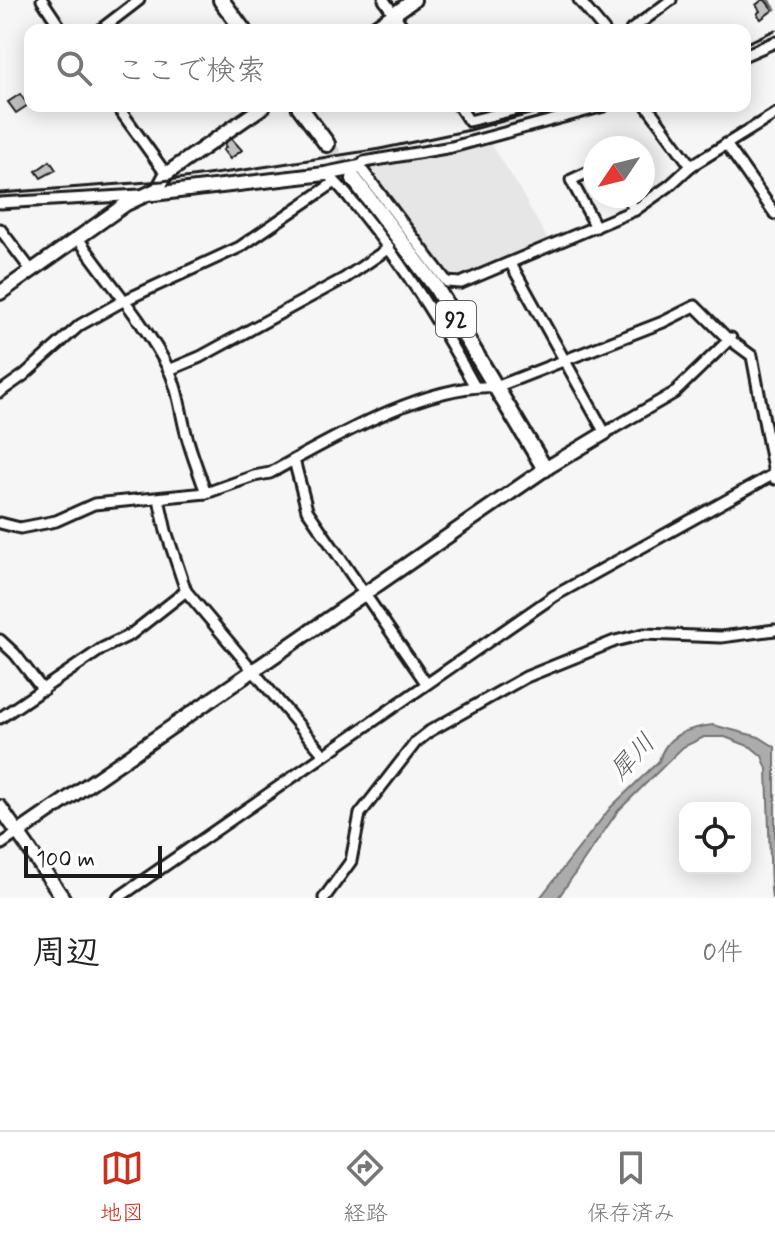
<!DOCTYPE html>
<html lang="ja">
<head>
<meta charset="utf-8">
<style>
	:root { --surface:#fff; --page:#f6f6f6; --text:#222; --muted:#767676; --line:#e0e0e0; --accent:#c8321e }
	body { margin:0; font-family:Mynerve,"Klee One",sans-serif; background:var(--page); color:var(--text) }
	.controls { position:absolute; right:24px; bottom:24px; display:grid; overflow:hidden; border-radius:16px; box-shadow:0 4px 20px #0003 }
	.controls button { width:72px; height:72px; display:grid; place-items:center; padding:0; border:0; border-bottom:2px solid var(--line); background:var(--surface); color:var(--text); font:40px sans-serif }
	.compass { position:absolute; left:583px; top:136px; width:72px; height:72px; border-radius:50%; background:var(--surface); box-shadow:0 4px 20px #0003; rotate:235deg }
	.scale { position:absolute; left:24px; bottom:20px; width:138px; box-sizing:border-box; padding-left:8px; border:4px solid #1c1c1c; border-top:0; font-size:22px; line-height:28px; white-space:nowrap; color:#1c1c1c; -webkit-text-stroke:6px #fff; paint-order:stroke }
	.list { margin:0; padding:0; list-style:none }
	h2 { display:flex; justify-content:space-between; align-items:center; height:104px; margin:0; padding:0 32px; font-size:34px }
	h2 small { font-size:26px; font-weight:400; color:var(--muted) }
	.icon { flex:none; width:44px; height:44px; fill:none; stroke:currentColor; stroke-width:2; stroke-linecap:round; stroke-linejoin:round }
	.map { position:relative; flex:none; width:775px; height:898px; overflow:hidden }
	.search { position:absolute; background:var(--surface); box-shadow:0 4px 20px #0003; left:24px; right:24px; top:24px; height:88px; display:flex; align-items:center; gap:20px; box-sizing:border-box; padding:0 28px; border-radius:16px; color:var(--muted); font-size:30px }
	.sheet { height:232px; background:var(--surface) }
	nav { display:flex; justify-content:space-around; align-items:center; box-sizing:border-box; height:112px; border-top:2px solid var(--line); background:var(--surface); font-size:22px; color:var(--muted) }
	nav a { display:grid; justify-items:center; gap:4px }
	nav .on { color:var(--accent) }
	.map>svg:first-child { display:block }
</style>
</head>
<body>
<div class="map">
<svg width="775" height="898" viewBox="0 0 775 898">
	<rect width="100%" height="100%" fill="#f6f6f6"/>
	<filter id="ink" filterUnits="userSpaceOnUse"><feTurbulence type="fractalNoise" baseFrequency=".0125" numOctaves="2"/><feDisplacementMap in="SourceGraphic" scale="16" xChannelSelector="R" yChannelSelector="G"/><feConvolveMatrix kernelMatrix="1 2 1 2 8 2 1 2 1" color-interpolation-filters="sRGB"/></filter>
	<g filter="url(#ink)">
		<!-- built -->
		<path fill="#e6e6e6" d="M489,141l24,37 35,62 -84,37 -18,-6 -79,-103z"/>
		<!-- water -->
		<path fill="#acacac" stroke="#727272" stroke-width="2" d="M713,725l46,12 16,10v151h-3l-1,-8 -4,-121 -5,-13 -11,-9 -26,-10h-21l-21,10 -65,64 -60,87h-18l71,-91 48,-46c7,-27 30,-33 54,-36z"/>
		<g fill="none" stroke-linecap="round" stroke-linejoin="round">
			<!-- stream -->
			<g stroke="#727272" stroke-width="3">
				<path d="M768,0l7,9"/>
				<path d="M111,106l42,59"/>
				<path d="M125,106l39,55"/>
			</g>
		</g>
		<!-- building -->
		<g fill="#c0c0c0" stroke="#1c1c1c" stroke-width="2">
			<path d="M762,0h3l8,10 -12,9 -4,-5 3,-3 -4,-6z"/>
			<path d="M20,94l8,11 -12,8 -8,-11z"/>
			<path d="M231,138l11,12 -12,9 -7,-9 3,-3 -2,-3z"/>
			<path d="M50,161l6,9 -15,8 -5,-7z"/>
		</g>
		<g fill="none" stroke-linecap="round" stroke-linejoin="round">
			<!-- primary-tunnel -->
			<path stroke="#d5d5d5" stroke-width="14" stroke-dasharray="14 7" stroke-linecap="butt" d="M327,144l26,35"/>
			<defs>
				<g id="street">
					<path d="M42,0l20,30"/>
					<path d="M384,0l21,30"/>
					<path d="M579,0l25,30"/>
					<path d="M100,30l39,-30"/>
					<path d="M631,30l40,-30"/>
					<path d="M745,55l30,-13"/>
					<path d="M117,106l49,68"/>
					<path d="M459,106l10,15 60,-15"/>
					<path d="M604,106l-152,41 -88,15 -4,5 87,115 14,1 174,-73 34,-24 22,-20 84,-52"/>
					<path d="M647,106l44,60"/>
					<path d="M726,144l49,70"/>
					<path d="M595,169l-24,11 25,47"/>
					<path d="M331,178c12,10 22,25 32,37 43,53 78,110 111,170"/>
					<path d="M626,196l9,14"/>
					<path d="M0,203l140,-8"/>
					<path d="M0,229l31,41"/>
					<path d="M78,238c30,44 67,84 91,132 9,18 11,39 16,59 5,22 14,43 21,64"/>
					<path d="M511,264l94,169 69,-40 57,-55"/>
					<path d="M169,370l31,-13 145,-79 44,-30"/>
					<path d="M0,392l24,-17 56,-50 41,-23 119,-55 95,-65"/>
					<path d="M294,460l13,50 119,173"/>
					<path d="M159,499l7,32 20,60 138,164"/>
					<path d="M0,523l20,5 36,-7 38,-17 112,-11 48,-17 16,-3c60,-33 157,-91 226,-86l167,-65 32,-16 30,30 27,20 23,123"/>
					<path d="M0,640l15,14 28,36"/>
					<path d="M0,718l103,-70 27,-13 56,-44"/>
					<path d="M0,845l18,-12"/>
					<path d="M118,898l436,-302 220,-122"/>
					<path d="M324,898l27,-37 9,-47 56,-72 14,-11 96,-54 89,-36 29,-7 77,3 54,-7"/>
				</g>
				<g id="secondary">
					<path d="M371,30l43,-30"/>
					<path d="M153,194l172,-20 35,-7"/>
					<path d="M0,293l126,-89 32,-15 8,-15 98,-68"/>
					<path d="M0,807l63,91"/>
					<path d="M18,833l527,-364 60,-36"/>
				</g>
				<g id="primary">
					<path d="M221,0l22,30"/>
					<path d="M299,106l28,38"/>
					<path d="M354,179l81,107 110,183"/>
				</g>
			</defs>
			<!-- street casing -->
			<use href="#street" stroke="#1c1c1c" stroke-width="15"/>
			<!-- secondary casing -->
			<use href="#secondary" stroke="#1c1c1c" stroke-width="18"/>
			<!-- primary casing -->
			<use href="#primary" stroke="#1c1c1c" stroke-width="20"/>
			<!-- street -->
			<use href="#street" stroke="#fff" stroke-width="9"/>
			<!-- secondary -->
			<use href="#secondary" stroke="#fff" stroke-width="12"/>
			<!-- primary -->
			<use href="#primary" stroke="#fff" stroke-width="14"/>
			<!-- rail -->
			<g stroke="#1c1c1c" stroke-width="3">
				<path d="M745,44l30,-14"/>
				<path d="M0,193l162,-12 82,-11 136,-21 90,-19 89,-24"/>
			</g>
		</g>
	</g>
	<g text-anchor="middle" stroke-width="7" stroke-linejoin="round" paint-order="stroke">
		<!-- shield labels -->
		<rect fill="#fff" stroke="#606060" stroke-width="2" x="436" y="301" width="40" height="36" rx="6"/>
		<g font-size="22" font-weight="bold" fill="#1c1c1c">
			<text x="456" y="327">92</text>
		</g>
		<!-- water labels -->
		<g font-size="26" font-style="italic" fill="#5d5d5d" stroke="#fff">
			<text transform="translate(632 756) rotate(-47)" y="9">犀川</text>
		</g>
	</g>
</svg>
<div class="controls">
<button><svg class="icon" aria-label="locate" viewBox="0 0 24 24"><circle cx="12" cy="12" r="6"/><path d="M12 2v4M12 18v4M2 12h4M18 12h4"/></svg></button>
</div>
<svg class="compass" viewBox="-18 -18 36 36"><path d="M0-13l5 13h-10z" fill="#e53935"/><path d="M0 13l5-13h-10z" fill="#767676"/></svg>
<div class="scale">100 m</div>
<div class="search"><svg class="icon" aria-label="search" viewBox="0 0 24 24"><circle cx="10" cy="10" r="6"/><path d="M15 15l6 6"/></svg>ここで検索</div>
</div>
<section class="sheet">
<h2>周辺<small>0件</small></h2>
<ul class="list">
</ul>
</section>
<nav>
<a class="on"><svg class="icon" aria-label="map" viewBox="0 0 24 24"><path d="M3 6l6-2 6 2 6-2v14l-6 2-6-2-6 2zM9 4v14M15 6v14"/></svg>地図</a>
<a><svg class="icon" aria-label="directions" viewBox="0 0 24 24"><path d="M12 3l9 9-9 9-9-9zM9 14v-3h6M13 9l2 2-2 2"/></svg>経路</a>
<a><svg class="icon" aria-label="saved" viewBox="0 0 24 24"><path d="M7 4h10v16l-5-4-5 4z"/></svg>保存済み</a>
</nav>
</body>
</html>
